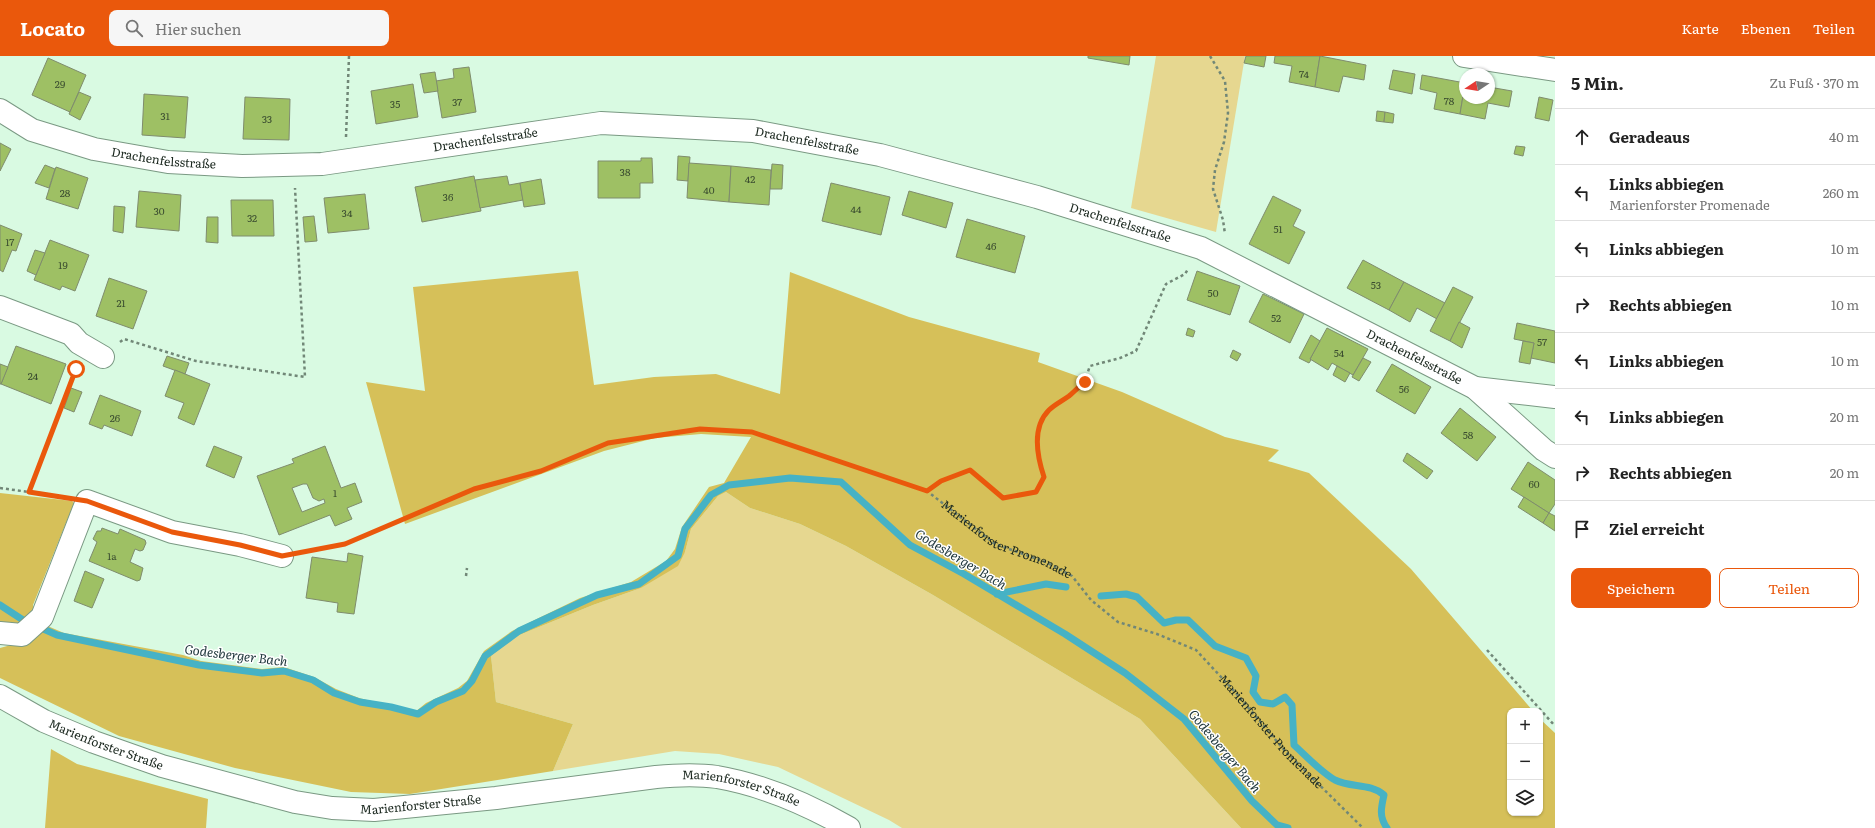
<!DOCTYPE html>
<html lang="de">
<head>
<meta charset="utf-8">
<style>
	:root { --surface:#fff; --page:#f6f6f6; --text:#222; --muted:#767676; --line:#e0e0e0; --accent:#ea580c }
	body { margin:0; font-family:Literata,serif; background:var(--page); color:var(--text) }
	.controls { position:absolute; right:12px; bottom:12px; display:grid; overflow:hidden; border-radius:8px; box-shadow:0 1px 3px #0004 }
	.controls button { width:36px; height:36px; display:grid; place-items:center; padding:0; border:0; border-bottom:1px solid var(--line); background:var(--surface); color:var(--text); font:20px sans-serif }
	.compass { position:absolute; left:1459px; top:12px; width:36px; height:36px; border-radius:50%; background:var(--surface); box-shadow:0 1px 3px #0004; rotate:258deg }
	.stop { position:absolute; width:12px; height:12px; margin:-9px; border:3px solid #ea580c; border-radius:50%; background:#fff }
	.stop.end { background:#ea580c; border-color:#fff; box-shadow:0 1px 4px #0008 }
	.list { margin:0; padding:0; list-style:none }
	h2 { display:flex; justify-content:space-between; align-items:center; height:52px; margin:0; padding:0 16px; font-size:17px }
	h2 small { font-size:13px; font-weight:400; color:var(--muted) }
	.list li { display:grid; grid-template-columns:26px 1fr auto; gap:12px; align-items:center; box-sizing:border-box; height:56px; padding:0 16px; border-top:1px solid var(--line) }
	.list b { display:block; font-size:15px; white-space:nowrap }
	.list p { margin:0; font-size:13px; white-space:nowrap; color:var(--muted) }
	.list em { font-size:13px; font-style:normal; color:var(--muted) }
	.actions { display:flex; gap:8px; padding:12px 16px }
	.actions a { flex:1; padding:9px 0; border:1px solid var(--accent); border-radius:8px; text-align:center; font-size:14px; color:var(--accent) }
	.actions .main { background:var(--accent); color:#fff }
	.icon { flex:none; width:22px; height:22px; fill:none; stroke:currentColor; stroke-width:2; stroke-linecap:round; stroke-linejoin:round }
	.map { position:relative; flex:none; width:1555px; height:772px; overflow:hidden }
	header { display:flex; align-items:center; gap:24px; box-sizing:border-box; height:56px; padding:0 20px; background:var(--accent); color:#fff }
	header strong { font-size:19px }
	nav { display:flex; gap:22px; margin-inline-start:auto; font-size:14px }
	.search { width:280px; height:36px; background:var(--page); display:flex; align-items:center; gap:10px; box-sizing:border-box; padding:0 14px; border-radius:8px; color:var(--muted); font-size:15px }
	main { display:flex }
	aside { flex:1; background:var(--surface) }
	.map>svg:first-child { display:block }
</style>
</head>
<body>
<header>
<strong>Locato</strong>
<div class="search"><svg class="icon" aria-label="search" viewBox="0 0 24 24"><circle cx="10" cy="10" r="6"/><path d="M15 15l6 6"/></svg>Hier suchen</div>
<nav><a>Karte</a><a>Ebenen</a><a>Teilen</a></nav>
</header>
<main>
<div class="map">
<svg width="1555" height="772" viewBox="0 0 1555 772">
	<rect width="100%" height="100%" fill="#d9fae2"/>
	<!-- green -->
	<g fill="#e6d790">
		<path d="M1156,0h89l-29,176 -85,-24z"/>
		<path d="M726,436l24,16 50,16 46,22 87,49 207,124 101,109h-339l-13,-8 -111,-53 -59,-13 -44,-3 -122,20 20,-47 -77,-22 -5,-46 26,-20 76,-31 48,-17 44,-36 6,-23 27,-33z"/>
	</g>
	<!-- forest -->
	<g fill="#d6c059">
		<path d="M578,215l16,114 60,-8 62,-3 64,20 10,-122 119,45 131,36 -2,9 84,30 103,45 54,13 -11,11 41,12 102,96 122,142h-23v102h30v-94l15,14v95h-314l-101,-109 -207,-124 -87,-49 -46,-22 -50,-16 -24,-16 -8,4 -27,33 -6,23 -7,14 -37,22 -48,17 -76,31 -26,20 5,46 77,22 -20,47 -143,23 -59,-2 -116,-24 -116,-32 -119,-58v-30l29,-8 14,-16 21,9 119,22 18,6 61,8 22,-2 30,10 22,12 23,9 56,14 11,-9 32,-15 9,-7 17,-30 28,-20 68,-33 51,-16 35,-21 9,-12 7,-22 27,-40 15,-4 27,-46 -50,-3 -46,4 -51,13 -199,73 -39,-142 59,9 -12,-104z"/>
		<path d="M0,437l72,8 2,2 -41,102 1,6 -13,17 -21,-1z"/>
		<path d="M51,693l26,15 131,35 -2,29h-161z"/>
	</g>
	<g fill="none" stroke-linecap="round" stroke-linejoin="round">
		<!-- stream -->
		<g stroke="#46b2c5" stroke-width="7">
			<path d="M997,538l49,-10 20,3"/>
			<path d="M1101,540l25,-2 11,3 27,26 12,-3h12l27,26 31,12 10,18 -3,16 7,10 13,2 12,-7 7,8 2,40c11,10 28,28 41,35 16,8 35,3 49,15 -3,13 -5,22 3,33"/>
			<path d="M0,549l23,15 34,15 142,30 63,8 22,-2 29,9 21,13 26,9 31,5 27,7 18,-12 27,-11 9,-10 13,-25 34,-25 78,-36 42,-11 39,-28 7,-27 26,-34 18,-10 61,-7 51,4 69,63 54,29 101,60 60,39 59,46 68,82 25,24 11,3"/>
		</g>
	</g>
	<!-- building -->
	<g fill="#9ec064" stroke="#7f8c6d" fill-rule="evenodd">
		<path d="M1088,0h42l-1,9 -41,-7z"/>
		<path d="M1246,0h20l-2,11 -20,-4z"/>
		<path d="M1275,0h45l-5,31 -26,-5 3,-16 -18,-3z"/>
		<path d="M1320,0l46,9 -2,15 -21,-4 -4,16 -24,-5z"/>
		<path d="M48,2l38,17 -16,37 -38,-17z"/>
		<path d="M469,11l7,45 -34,6 -6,-37 18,-3 -1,-9z"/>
		<path d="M1393,14l22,4 -3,20 -23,-5z"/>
		<path d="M435,16l3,19 -14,2 -4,-19z"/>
		<path d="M1422,19l43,8 -5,31 -26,-5 3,-16 -17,-4z"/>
		<path d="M413,28l5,33 -42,7 -5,-33z"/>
		<path d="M1465,28v14h24v-11l23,4 -3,16 -21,-4 -3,16 -25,-5z"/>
		<path d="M79,36l12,5 -11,23 -11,-6z"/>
		<path d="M144,38l44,3 -3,41 -43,-3z"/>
		<path d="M245,41l45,2 -1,41 -46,-1z"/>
		<path d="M1539,41l14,3 -4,21 -14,-3z"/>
		<path d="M1377,55l8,1 -1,10 -8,-1z"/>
		<path d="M1385,56l9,2 -1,9 -9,-1z"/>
		<path d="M0,87l11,6 -11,22z"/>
		<path d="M1516,90l9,1 -2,9 -9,-2z"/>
		<path d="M678,100l12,1 -2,24 -11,-1z"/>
		<path d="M641,102h11l1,25h-13v15h-42v-37h43z"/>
		<path d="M689,107l42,3 -2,36 -42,-4z"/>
		<path d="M772,108l11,1 -1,24h-12z"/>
		<path d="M45,109l10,4 -6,19 -14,-5z"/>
		<path d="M731,110l40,4 -2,35 -40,-3z"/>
		<path d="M56,111l32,11 -10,31 -32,-10z"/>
		<path d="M474,120l7,35 -59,11 -7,-35z"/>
		<path d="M507,120l2,9 11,-2 3,17 -43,8 -5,-28z"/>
		<path d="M541,123l4,25 -21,3 -4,-24z"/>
		<path d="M831,127l59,14 -9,38 -59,-14z"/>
		<path d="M139,135l42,4 -2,36 -43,-4z"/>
		<path d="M909,135l44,12 -7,25 -44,-13z"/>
		<path d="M365,138l4,35 -41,4 -4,-35z"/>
		<path d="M1273,140l28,14 -8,16 12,6 -16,32 -40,-20z"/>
		<path d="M231,144h42l1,36h-42z"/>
		<path d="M114,150l11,1 -2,26 -10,-2z"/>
		<path d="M314,160l3,25 -12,1 -2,-25z"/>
		<path d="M207,161h11v26l-12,-1z"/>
		<path d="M967,163l58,17 -10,37 -59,-16z"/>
		<path d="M0,169l22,9 -6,17 -4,-1 -9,22 -3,-2z"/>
		<path d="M50,184l39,15 -14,36 -13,-5 -2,4 -26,-10z"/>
		<path d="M35,194l10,3 -9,22 -9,-4z"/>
		<path d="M1363,204l41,22 -15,28 -42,-22z"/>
		<path d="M1197,215l43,15 -10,29 -43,-15z"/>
		<path d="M109,222l38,13 -14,38 -37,-13z"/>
		<path d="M1404,226l41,21 -8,16 -20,-11 -7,14 -21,-12z"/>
		<path d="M1453,231l20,10 -23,44 -20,-10z"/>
		<path d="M1263,238l41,20 -14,29 -41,-21z"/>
		<path d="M1459,266l11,6 -8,20 -12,-7z"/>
		<path d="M1517,267l38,8v32l-24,-5 3,-15 -20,-4z"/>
		<path d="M1188,272l7,3 -2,6 -7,-2z"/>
		<path d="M1327,272l41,21 -15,26 -21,-12 -4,7 -18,-11z"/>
		<path d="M1311,279l9,6 -10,18 1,1 -2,3 -10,-5z"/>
		<path d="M1523,285l11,2 -4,21 -11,-2z"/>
		<path d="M16,290l50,18 -15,40 -50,-20z"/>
		<path d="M1233,294l8,4 -4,7 -7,-4z"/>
		<path d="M167,300l22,7 -4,11 -22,-8z"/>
		<path d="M1363,302l8,4 -12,19 -7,-4z"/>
		<path d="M0,308l8,3 -7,17h-1z"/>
		<path d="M1392,308l39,23 -16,27 -39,-23z"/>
		<path d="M1337,310l13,7 -5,9 -12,-7z"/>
		<path d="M175,314l35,14 -16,41 -16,-7 6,-15 -19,-7z"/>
		<path d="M71,332l11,4 -8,20 -10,-4z"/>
		<path d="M100,339l41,16 -9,25 -28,-11 -2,4 -13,-5z"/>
		<path d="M1460,352l36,29 -19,24 -36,-28z"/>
		<path d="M214,390l28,11 -8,21 -28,-12z"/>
		<path d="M325,390l16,42 14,-5 7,19 -15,6 5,11 -17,7 -5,-11 -51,20 -22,-59 37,-13 -2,-4zM303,428h4l6,14 6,3 5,-2 1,4 -23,9 -10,-24z"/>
		<path d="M1407,397l26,18 -6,8 -24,-18z"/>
		<path d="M1528,406l27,18v24l-6,9 -38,-24z"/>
		<path d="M1524,441l25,16 -6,10 -25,-16z"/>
		<path d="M1549,457l6,3v15l-12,-8z"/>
		<path d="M102,472l16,6 2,-5 25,11 1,3 -3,7 -3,1 -5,-2 -5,13 13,6 -3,12 -3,1 -48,-20 8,-19 -4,-3 4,-8h4z"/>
		<path d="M348,497l15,3 -9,58 -17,-2 1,-9 -32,-5 6,-41 35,5z"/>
		<path d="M85,515l19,8 -12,29 -18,-7z"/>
	</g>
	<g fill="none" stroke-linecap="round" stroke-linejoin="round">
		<defs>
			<g id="minor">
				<path d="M1464,0l91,14"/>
				<path id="s2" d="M0,54l32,20 62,19 74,13 74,4 80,-2 279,-41 152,8 127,24 157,42 164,51 274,140 69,62 11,7"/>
				<path d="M0,251l71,27 8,9 24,14"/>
				<path d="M1475,332l80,9"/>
				<path d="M0,577l22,2 20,-18 45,-116 85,31 68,13 42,11"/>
			</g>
			<g id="major">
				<path id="s3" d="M0,640l44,25 50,21 68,24 133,36 37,6 42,2 122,-12 160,-21c20,-2 41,-3 61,0 46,8 92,28 132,51"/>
			</g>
		</defs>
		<!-- minor casing -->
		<use href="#minor" stroke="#7a9983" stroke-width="24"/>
		<!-- major casing -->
		<use href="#major" stroke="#7a9983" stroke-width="24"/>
		<!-- path -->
		<g stroke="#718777" stroke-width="2.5" stroke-dasharray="3 3" stroke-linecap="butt">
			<path d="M1210,0l15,25 3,32 -4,29 -9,28 -2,19 10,31 2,14"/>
			<path d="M346,81l3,-81"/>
			<path d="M120,286l4,-3 72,22 109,16 -10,-189"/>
			<path d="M0,432l65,9"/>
			<path d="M927,435l14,-10 29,-11 33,28 33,-6 8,-15c-7,-21 -14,-50 5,-67 10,-10 28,-16 36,-29 2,-5 3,-10 5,-15l30,-8 16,-7 30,-67 19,-10 3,-5"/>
			<path d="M29,436l47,-125"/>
			<path id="s1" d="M303,496l42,-8 129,-55 67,-18 67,-28 92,-14 52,3 175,59 68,53 51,18 26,14 19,24 27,22 39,12 39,16 39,42 50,59 78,77"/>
			<path d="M466,520l1,-8"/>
			<path d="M1487,594l68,76"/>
		</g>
		<!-- minor -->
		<use href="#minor" stroke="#fff" stroke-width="22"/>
		<!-- major -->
		<use href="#major" stroke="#fff" stroke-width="22"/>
	</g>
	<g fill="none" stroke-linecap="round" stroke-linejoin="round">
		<!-- route -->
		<path stroke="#ea580c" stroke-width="5" d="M76,313l-47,123 58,9 85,31 68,13 42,11 63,-12 129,-55 67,-18 67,-28 92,-14 52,3 175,59 14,-10 29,-11 33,28 33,-6 8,-15c-7,-21 -13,-49 5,-67 5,-5 13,-9 20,-14 5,-4 10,-10 16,-14"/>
	</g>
	<g text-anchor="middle" stroke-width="3" stroke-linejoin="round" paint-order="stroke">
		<!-- number labels -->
		<g font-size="10" fill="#3b4d30">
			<text x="1304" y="22">74</text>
			<text x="60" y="32">29</text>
			<text x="1449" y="49">78</text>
			<text x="457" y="50">37</text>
			<text x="395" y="52">35</text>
			<text x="165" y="64">31</text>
			<text x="267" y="67">33</text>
			<text x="625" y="120">38</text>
			<text x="750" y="127">42</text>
			<text x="709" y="138">40</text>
			<text x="65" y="141">28</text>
			<text x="448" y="145">36</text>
			<text x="856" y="157">44</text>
			<text x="159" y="159">30</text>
			<text x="347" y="161">34</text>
			<text x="252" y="166">32</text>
			<text x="1278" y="177">51</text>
			<text x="10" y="190">17</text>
			<text x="991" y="194">46</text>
			<text x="63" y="213">19</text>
			<text x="1376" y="233">53</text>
			<text x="1213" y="241">50</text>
			<text x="121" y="251">21</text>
			<text x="1276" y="266">52</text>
			<text x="1542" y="290">57</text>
			<text x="1339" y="301">54</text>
			<text x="33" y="324">24</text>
			<text x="1404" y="337">56</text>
			<text x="115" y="366">26</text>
			<text x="1468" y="383">58</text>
			<text x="1534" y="432">60</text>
			<text x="335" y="441">1</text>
			<text x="112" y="504">1a</text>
		</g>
		<!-- street labels -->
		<g font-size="12" fill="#1a271e" stroke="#fff">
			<text dy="4" stroke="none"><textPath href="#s2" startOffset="497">Drachenfelsstraße</textPath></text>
			<text dy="4" stroke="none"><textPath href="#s2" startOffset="821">Drachenfelsstraße</textPath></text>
			<text dy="4" stroke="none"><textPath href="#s2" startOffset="173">Drachenfelsstraße</textPath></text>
			<text dy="4" stroke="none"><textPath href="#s2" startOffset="1145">Drachenfelsstraße</textPath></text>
			<text dy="4" stroke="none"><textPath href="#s2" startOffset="1469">Drachenfelsstraße</textPath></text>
			<text dy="4" stroke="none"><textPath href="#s1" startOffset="749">Marienforster Promenade</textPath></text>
			<text dy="4" stroke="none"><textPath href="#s1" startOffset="1084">Marienforster Promenade</textPath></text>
			<text dy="4" stroke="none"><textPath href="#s3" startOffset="117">Marienforster Straße</textPath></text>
			<text dy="4" stroke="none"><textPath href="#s3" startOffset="765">Marienforster Straße</textPath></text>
			<text dy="4" stroke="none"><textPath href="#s3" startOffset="441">Marienforster Straße</textPath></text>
		</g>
		<!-- water labels -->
		<g font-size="13" font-style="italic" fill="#1d353a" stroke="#fff">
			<text transform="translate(961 503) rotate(31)" y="5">Godesberger Bach</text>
			<text transform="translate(236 599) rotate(7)" y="5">Godesberger Bach</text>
			<text transform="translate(1225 695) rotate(50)" y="5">Godesberger Bach</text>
		</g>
	</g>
</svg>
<div class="controls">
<button>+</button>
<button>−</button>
<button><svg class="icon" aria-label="layers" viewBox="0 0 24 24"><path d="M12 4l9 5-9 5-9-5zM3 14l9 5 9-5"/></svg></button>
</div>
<svg class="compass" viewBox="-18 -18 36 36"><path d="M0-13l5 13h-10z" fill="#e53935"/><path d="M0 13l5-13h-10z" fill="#767676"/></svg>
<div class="stop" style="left:76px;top:313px"></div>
<div class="stop end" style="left:1085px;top:326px"></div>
</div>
<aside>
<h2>5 Min.<small>Zu Fuß · 370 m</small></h2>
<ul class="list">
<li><svg class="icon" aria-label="ahead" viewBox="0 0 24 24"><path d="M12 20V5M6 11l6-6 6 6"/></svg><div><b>Geradeaus</b></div><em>40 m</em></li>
<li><svg class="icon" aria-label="left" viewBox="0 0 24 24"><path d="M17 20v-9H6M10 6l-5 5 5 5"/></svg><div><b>Links abbiegen</b><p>Marienforster Promenade</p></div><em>260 m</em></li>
<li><svg class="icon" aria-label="left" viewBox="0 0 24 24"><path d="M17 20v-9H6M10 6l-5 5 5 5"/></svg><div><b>Links abbiegen</b></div><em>10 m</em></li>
<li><svg class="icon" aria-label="right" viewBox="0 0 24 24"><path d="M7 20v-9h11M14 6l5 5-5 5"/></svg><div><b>Rechts abbiegen</b></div><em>10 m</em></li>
<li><svg class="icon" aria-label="left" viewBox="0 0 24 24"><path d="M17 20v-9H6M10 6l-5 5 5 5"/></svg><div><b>Links abbiegen</b></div><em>10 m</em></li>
<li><svg class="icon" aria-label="left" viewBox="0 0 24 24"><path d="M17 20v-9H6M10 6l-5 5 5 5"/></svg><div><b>Links abbiegen</b></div><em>20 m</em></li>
<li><svg class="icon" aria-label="right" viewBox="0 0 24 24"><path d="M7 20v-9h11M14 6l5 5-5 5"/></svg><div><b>Rechts abbiegen</b></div><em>20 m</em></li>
<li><svg class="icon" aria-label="arrive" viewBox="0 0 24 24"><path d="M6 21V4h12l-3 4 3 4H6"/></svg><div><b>Ziel erreicht</b></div></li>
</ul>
<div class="actions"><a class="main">Speichern</a><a>Teilen</a></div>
</aside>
</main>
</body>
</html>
